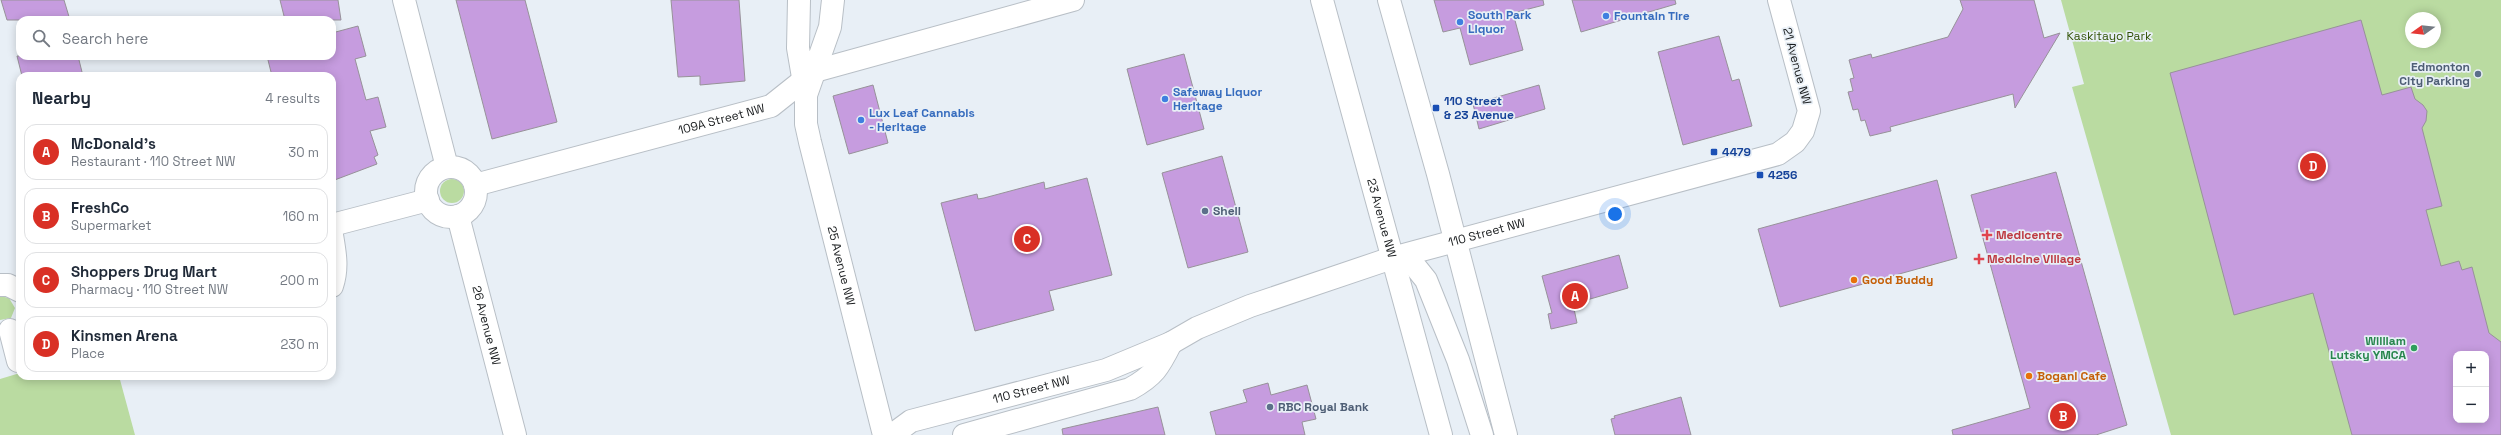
<!DOCTYPE html>
<html lang="en">
<head>
<meta charset="utf-8">
<style>
	:root { --surface:#fff; --page:#f2f2f3; --text:#1f2937; --muted:#747a83; --line:#e0e1e3; --accent:#d93025 }
	body { margin:0; font-family:"Space Grotesk",sans-serif; background:var(--page); color:var(--text) }
	.controls { position:absolute; right:12px; bottom:12px; display:grid; overflow:hidden; border-radius:8px; box-shadow:0 2px 10px #0003 }
	.controls button { width:36px; height:36px; display:grid; place-items:center; padding:0; border:0; border-bottom:1px solid var(--line); background:var(--surface); color:var(--text); font:20px sans-serif }
	.compass { position:absolute; left:2405px; top:12px; width:36px; height:36px; border-radius:50%; background:var(--surface); box-shadow:0 2px 10px #0003; rotate:255deg }
	.you { position:absolute; left:1615px; top:214px; width:14px; height:14px; margin:-10px; border:3px solid #fff; border-radius:50%; background:#1a73e8; box-shadow:0 0 0 6px #1a73e833 }
	.badge { display:grid; place-items:center; width:26px; height:26px; border-radius:50%; background:var(--accent); color:#fff; font-size:13px; font-weight:700 }
	.pin { position:absolute; translate:-50% -50%; border:2px solid #fff; box-shadow:0 1px 4px #0006 }
	.list { margin:0; padding:0; list-style:none }
	h2 { display:flex; justify-content:space-between; align-items:center; height:52px; margin:0; padding:0 16px; font-size:17px }
	h2 small { font-size:13px; font-weight:400; color:var(--muted) }
	.list li { display:grid; grid-template-columns:26px 1fr auto; gap:12px; align-items:center; box-sizing:border-box; height:56px; margin:0 8px 8px; padding:0 8px; border:1px solid var(--line); border-radius:12px }
	.list b { display:block; font-size:15px; white-space:nowrap }
	.list p { margin:0; font-size:13px; white-space:nowrap; color:var(--muted) }
	.list em { font-size:13px; font-style:normal; color:var(--muted) }
	.icon { flex:none; width:22px; height:22px; fill:none; stroke:currentColor; stroke-width:2; stroke-linecap:round; stroke-linejoin:round }
	.map { position:relative; flex:none; width:2501px; height:435px; overflow:hidden }
	.search { position:absolute; background:var(--surface); box-shadow:0 2px 10px #0003; left:16px; top:16px; width:320px; height:44px; display:flex; align-items:center; gap:10px; box-sizing:border-box; padding:0 14px; border-radius:12px; color:var(--muted); font-size:15px }
	.panel { position:absolute; background:var(--surface); box-shadow:0 2px 10px #0003; left:16px; top:72px; width:320px; height:308px; border-radius:12px }
	.map>svg:first-child { display:block }
</style>
</head>
<body>
<div class="map">
<svg width="2501" height="435" viewBox="0 0 2501 435">
	<rect width="100%" height="100%" fill="#e8eff6"/>
	<!-- green -->
	<g fill="#badba1" fill-rule="evenodd">
		<path d="M2061,0h440v435h-330l-99,-348 12,-3zM2411,18h24v24h-24zM2456,354h30v66h-30z"/>
		<circle cx="452" cy="191" r="12"/>
		<path d="M0,296l9,2 6,10 -4,10 -11,2z"/>
		<path d="M20,373v3h99l16,59h-135v-56z"/>
	</g>
	<!-- building -->
	<g fill="#c69cdf" stroke="#979299" fill-rule="evenodd">
		<path d="M1,0h63l6,20h-63z"/>
		<path d="M280,0h58l3,20h-56z"/>
		<path d="M456,0h69l32,122 -65,17z"/>
		<path d="M671,0h68l6,81 -45,4v-9l-22,1z"/>
		<path d="M1434,0h109l1,5 -31,8 10,37 -53,15 -10,-37 -17,4z"/>
		<path d="M1572,0h103l1,4 -95,28z"/>
		<path d="M1960,0h74l10,38 16,-5 -45,75 -2,-14 -123,33 1,4 -21,5 -5,-16 -4,1 -3,-12 -5,1 -5,-18 5,-1 -3,-12 4,-1 -5,-18 22,-6 1,4 76,-21 15,-28z"/>
		<path d="M2361,20l21,75 29,-8 4,12 8,6 4,6 -1,10 -4,7 20,78 -16,4 15,56 18,-5 3,9 10,-3 17,66 12,9v93h-149l-39,-142 -79,22 -64,-242zM2456,354h30v66h-30z"/>
		<path d="M358,26l8,30 -11,3 11,41 12,-3 8,30 -16,4 8,24 -4,2 3,7 -45,17v-105h-60l-5,-20h65v-23z"/>
		<path d="M1719,36l13,45 7,-2 13,47 -69,19 -25,-93z"/>
		<path d="M1184,54l20,75 -57,16 -20,-76z"/>
		<path d="M17,56h61l5,20h-61z"/>
		<path d="M873,85l15,58 -39,11 -16,-58z"/>
		<path d="M1539,85l6,24 -66,20 -6,-25z"/>
		<path d="M1222,156l26,96 -60,16 -26,-95z"/>
		<path d="M2056,172l71,253 -31,10h-143l-1,-5 78,-22 -59,-213z"/>
		<path d="M1087,178l25,97 -63,16 5,19 -79,21 -34,-128 36,-9 1,5 6,-1 60,-16 1,7z"/>
		<path d="M1937,180l20,78 -177,49 -22,-78z"/>
		<path d="M1619,255l9,33 -55,16 4,19 -26,6 -3,-15 4,-1 -10,-37z"/>
		<path d="M1268,383l3,12 36,-10 9,34 -14,3 3,13h-89l-6,-23 37,-10 -4,-12z"/>
		<path d="M1681,397l10,38h-76l-4,-16 4,-1 -1,-2z"/>
		<path d="M1158,407l7,28h-102l-1,-6z"/>
	</g>
	<g fill="none" stroke-linecap="round" stroke-linejoin="round">
		<defs>
			<g id="minor">
				<path d="M404,0l43,167"/>
				<path d="M799,0l-1,48 8,47 24,-68 3,-27"/>
				<path id="s1" d="M806,95v29l4,18 74,293"/>
				<circle cx="451" cy="192" r="25"/>
				<path id="s2" d="M475,185l296,-79 44,-35 258,-71"/>
				<path id="s3" d="M458,216l57,219"/>
				<path d="M332,225l96,-25"/>
				<path d="M332,235c3,18 6,33 0,51"/>
				<path d="M0,285h8l12,6"/>
				<path d="M10,330l8,31"/>
				<path id="s4" d="M892,435l19,-14 195,-51 65,-27 26,-15 53,-22 142,-48 386,-104 17,-12 8,-11 6,-20 -30,-111"/>
				<path d="M964,435l166,-46c24,-13 29,-22 41,-46"/>
			</g>
			<g id="major">
				<path id="s5" d="M1322,0l119,435"/>
				<path d="M1389,0l49,174 68,261"/>
				<path d="M1392,258l22,7 12,15 32,80 24,75"/>
			</g>
		</defs>
		<!-- minor casing -->
		<use href="#minor" stroke="#b8bfc6" stroke-width="24"/>
		<!-- major casing -->
		<use href="#major" stroke="#b8bfc6" stroke-width="24"/>
		<!-- minor -->
		<use href="#minor" stroke="#fff" stroke-width="22"/>
		<!-- major -->
		<use href="#major" stroke="#fff" stroke-width="22"/>
	</g>
	<!-- markers -->
	<g fill="#3f7fe0" stroke="#e8eff6" stroke-width="1.5">
		<circle cx="1606" cy="16" r="4"/>
		<circle cx="1460" cy="22" r="4"/>
		<circle cx="1165" cy="99" r="4"/>
		<circle cx="861" cy="120" r="4"/>
	</g>
	<g fill="#5c6f8a" stroke="#e8eff6" stroke-width="1.5">
		<circle cx="2478" cy="74" r="4"/>
		<circle cx="1205" cy="211" r="4"/>
		<circle cx="1270" cy="407" r="4"/>
	</g>
	<g fill="#1a4fb4" stroke="#e8eff6" stroke-width="1.5">
		<rect x="1432" y="104" width="8" height="8" rx="2"/>
		<rect x="1710" y="148" width="8" height="8" rx="2"/>
		<rect x="1756" y="171" width="8" height="8" rx="2"/>
	</g>
	<g fill="#e0444e" stroke="#e8eff6" stroke-width="1.5">
		<path d="M1985 229h4v4h4v4h-4v4h-4v-4h-4v-4h4z"/>
		<path d="M1977 253h4v4h4v4h-4v4h-4v-4h-4v-4h4z"/>
	</g>
	<g fill="#e8710a" stroke="#e8eff6" stroke-width="1.5">
		<circle cx="1854" cy="280" r="4"/>
		<circle cx="2029" cy="376" r="4"/>
	</g>
	<circle fill="#2e9e5b" stroke="#e8eff6" stroke-width="1.5" cx="2414" cy="348" r="4"/>
	<g text-anchor="middle" stroke-width="3.5" stroke-linejoin="round" paint-order="stroke">
		<!-- shop labels -->
		<g font-size="12" font-weight="bold" fill="#366cbe" stroke="#e8eff6" text-anchor="start">
			<text x="1468" y="19">South Park<tspan x="1468" dy="14">Liquor</tspan></text>
			<text x="1614" y="20">Fountain Tire</text>
			<text x="1173" y="96">Safeway Liquor<tspan x="1173" dy="14">Heritage</tspan></text>
			<text x="869" y="117">Lux Leaf Cannabis<tspan x="869" dy="14">- Heritage</tspan></text>
		</g>
		<!-- park labels -->
		<g font-size="12" fill="#305204" stroke="#e8eff6">
			<text x="2109" y="40">Kaskitayo Park</text>
		</g>
		<!-- street labels -->
		<g font-size="12" fill="#191c1e" stroke="#e8eff6">
			<text transform="translate(1797 66) rotate(75)" y="4">21 Avenue NW</text>
			<text dy="4" stroke="none"><textPath href="#s2" startOffset="255">109A Street NW</textPath></text>
			<text dy="4" stroke="none"><textPath href="#s5" startOffset="226">23 Avenue NW</textPath></text>
			<text dy="4" stroke="none"><textPath href="#s4" startOffset="631">110 Street NW</textPath></text>
			<text dy="4" stroke="none"><textPath href="#s1" startOffset="175">25 Avenue NW</textPath></text>
			<text dy="4" stroke="none"><textPath href="#s3" startOffset="113">26 Avenue NW</textPath></text>
			<text dy="4" stroke="none"><textPath href="#s4" startOffset="148">110 Street NW</textPath></text>
		</g>
		<!-- service labels -->
		<g font-size="12" font-weight="bold" fill="#4e5e75" stroke="#e8eff6" text-anchor="start">
			<text x="2470" y="71" text-anchor="end">Edmonton<tspan x="2470" dy="14">City Parking</tspan></text>
			<text x="1213" y="215">Shell</text>
			<text x="1278" y="411">RBC Royal Bank</text>
		</g>
		<!-- transit labels -->
		<g font-size="12" font-weight="bold" fill="#164399" stroke="#e8eff6" text-anchor="start">
			<text x="1444" y="105">110 Street<tspan x="1444" dy="14">&amp; 23 Avenue</tspan></text>
			<text x="1722" y="156">4479</text>
			<text x="1768" y="179">4256</text>
		</g>
		<!-- health labels -->
		<g font-size="12" font-weight="bold" fill="#be3a42" stroke="#e8eff6" text-anchor="start">
			<text x="1996" y="239">Medicentre</text>
			<text x="1987" y="263">Medicine Village</text>
		</g>
		<!-- food labels -->
		<g font-size="12" font-weight="bold" fill="#c56008" stroke="#e8eff6" text-anchor="start">
			<text x="1862" y="284">Good Buddy</text>
			<text x="2037" y="380">Bogani Cafe</text>
		</g>
		<!-- leisure labels -->
		<g font-size="12" font-weight="bold" fill="#27864d" stroke="#e8eff6" text-anchor="end">
			<text x="2406" y="345">William<tspan x="2406" dy="14">Lutsky YMCA</tspan></text>
		</g>
	</g>
</svg>
<div class="controls">
<button>+</button>
<button>−</button>
</div>
<svg class="compass" viewBox="-18 -18 36 36"><path d="M0-13l5 13h-10z" fill="#e53935"/><path d="M0 13l5-13h-10z" fill="#747a83"/></svg>
<div class="you"></div>
<div class="pin badge" style="left:1575px;top:296px">A</div>
<div class="pin badge" style="left:2063px;top:416px">B</div>
<div class="pin badge" style="left:1027px;top:239px">C</div>
<div class="pin badge" style="left:2313px;top:166px">D</div>
<div class="search"><svg class="icon" aria-label="search" viewBox="0 0 24 24"><circle cx="10" cy="10" r="6"/><path d="M15 15l6 6"/></svg>Search here</div>
<section class="panel">
<h2>Nearby<small>4 results</small></h2>
<ul class="list">
<li><span class="badge">A</span><div><b>McDonald's</b><p>Restaurant · 110 Street NW</p></div><em>30 m</em></li>
<li><span class="badge">B</span><div><b>FreshCo</b><p>Supermarket</p></div><em>160 m</em></li>
<li><span class="badge">C</span><div><b>Shoppers Drug Mart</b><p>Pharmacy · 110 Street NW</p></div><em>200 m</em></li>
<li><span class="badge">D</span><div><b>Kinsmen Arena</b><p>Place</p></div><em>230 m</em></li>
</ul>
</section>
</div>
</body>
</html>
